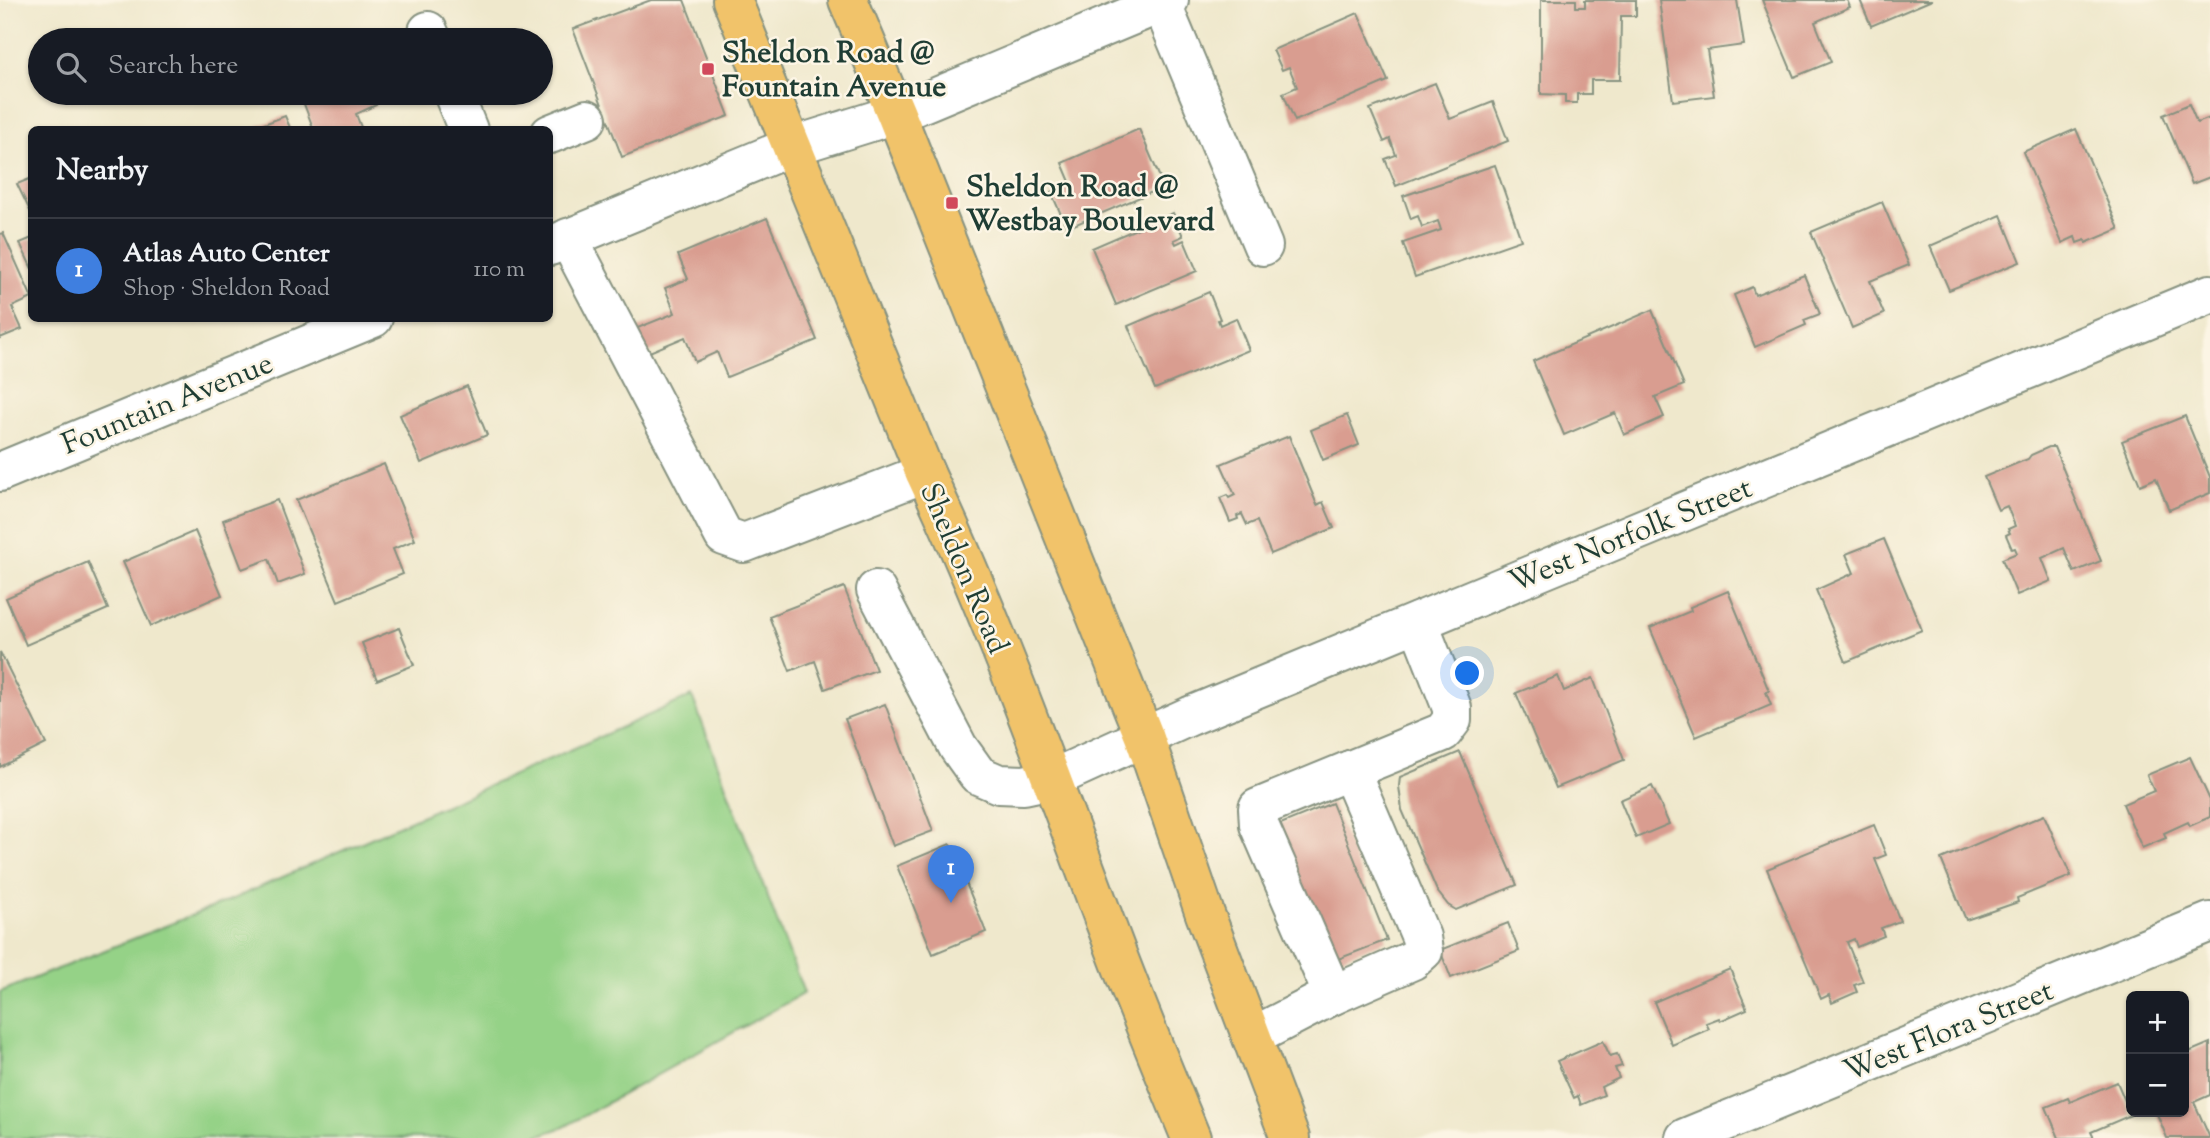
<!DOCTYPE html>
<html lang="en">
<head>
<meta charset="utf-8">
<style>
	:root { --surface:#171b24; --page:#242831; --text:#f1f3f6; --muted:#9ea1a6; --line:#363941; --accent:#0b8043 }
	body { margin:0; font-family:"Sorts Mill Goudy",serif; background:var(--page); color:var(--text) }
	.controls { position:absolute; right:21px; bottom:21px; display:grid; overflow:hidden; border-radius:10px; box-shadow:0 2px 5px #0004 }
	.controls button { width:63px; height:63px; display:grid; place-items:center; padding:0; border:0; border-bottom:2px solid var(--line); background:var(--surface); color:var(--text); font:35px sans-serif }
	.you { position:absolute; left:1468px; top:674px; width:24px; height:24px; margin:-18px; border:5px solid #fff; border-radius:50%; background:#1a73e8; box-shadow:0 0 0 10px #1a73e833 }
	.badge { display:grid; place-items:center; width:46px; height:46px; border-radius:50%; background:var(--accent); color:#fff; font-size:23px; font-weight:700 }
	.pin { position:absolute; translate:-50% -58px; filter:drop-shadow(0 2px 4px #0008) }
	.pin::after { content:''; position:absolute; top:37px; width:24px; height:21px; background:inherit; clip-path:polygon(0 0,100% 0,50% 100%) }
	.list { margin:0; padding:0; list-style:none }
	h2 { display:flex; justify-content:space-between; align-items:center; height:91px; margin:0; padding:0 28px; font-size:30px }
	h2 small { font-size:23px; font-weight:400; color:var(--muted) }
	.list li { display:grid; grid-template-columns:46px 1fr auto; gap:21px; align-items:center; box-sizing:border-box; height:105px; padding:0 28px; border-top:2px solid var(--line) }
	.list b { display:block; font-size:26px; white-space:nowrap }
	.list p { margin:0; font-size:23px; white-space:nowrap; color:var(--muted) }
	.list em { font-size:23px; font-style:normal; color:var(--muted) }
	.icon { flex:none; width:38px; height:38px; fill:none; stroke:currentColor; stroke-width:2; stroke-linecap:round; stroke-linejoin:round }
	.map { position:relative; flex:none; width:2210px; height:1138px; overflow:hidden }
	.search { position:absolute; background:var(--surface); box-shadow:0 2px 5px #0004; left:28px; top:28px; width:525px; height:77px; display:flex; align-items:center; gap:18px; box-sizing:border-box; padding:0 24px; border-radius:38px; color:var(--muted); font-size:26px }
	.panel { position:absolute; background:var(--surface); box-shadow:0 2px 5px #0004; left:28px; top:126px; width:525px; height:196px; border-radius:10px }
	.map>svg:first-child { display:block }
</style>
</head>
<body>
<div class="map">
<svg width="2210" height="1138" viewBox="0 0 2210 1138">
	<rect width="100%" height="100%" fill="#fcf5e5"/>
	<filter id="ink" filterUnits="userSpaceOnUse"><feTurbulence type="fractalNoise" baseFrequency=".0143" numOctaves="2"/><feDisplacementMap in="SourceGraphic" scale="14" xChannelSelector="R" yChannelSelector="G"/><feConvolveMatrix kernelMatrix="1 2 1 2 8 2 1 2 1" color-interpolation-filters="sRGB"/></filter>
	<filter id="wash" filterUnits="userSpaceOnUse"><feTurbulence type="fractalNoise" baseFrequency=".00686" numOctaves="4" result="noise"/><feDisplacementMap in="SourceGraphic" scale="28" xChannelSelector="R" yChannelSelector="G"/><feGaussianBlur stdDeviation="1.57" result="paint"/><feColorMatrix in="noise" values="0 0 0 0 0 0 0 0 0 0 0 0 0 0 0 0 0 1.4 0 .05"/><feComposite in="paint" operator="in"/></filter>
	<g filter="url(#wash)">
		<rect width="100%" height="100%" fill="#efe8cc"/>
		<!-- green -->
		<path fill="#95d287" stroke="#5a885e" stroke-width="2" d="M692,696l112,297 -240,134 -33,11h-531v-146l233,-93z"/>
		<g id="blocks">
			<!-- building -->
			<g fill="#d99d90">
				<path d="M651,0h33l45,116 -107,41 -49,-128z"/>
				<path d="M1541,0h35v7h9v-7h51v16h-15l-1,64h-29v14h-14v9h-12v-8l-24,-1z"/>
				<path d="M1659,0h78l7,45 -37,5 7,46 -41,5z"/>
				<path d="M1762,0h85l3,7 -35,15 16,40 -37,15z"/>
				<path d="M1860,0h72l-61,26z"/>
				<path d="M1358,13l30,68 -93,40 -12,-28 14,-6 -8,-20 -7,3 -9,-20z"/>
				<path d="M1435,83l15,36 43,-17 15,39 -112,45 -11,-27 11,-4 -6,-16 -6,3 -14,-33z"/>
				<path d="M331,93h40l5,12 -20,9 6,16h-48l-10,-26z"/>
				<path d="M2189,104l8,19 13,-5v59l-18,7 -29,-69z"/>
				<path d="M285,116l6,14h-40v-1z"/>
				<path d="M1139,129l25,58 -97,41 -16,-36 20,-8 -9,-21z"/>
				<path d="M2076,129l43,100 -33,14 -1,-3 -8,3 -2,-6 -13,6 -39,-91z"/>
				<path d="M1495,165l26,75 -106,37 -12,-34 38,-13 -3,-9 -16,6 -4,-11 -7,3 -8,-23z"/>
				<path d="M32,178v37l-15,-31z"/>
				<path d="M1882,202l27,63 -39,16 14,33 -32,14 -41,-96z"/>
				<path d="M1173,213l10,23 -9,4 2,4 8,-4 13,31 -81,34 -24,-57z"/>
				<path d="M2001,215l19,47 -71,28 -19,-44z"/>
				<path d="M767,218l50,122 -90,37 -10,-25 -22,10 -10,-25 -45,19 -10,-25 45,-18 -10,-25 23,-9 -10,-24z"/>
				<path d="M3,233l29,65 -20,9 10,22 -22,9v-104z"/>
				<path d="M32,238v31l-12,-26z"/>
				<path d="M1804,275l16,39 -16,6 2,5 -51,22 -21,-52 18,-8 3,8z"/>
				<path d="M1209,292l11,27 -2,1 2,5 16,-7 13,32 -94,39 -27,-63z"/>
				<path d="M1652,310l32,75 -29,12 9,20 -40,18 -9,-22 -51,22 -31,-74z"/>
				<path d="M467,386l20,49 -66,28 -21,-48z"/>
				<path d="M1347,415l12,30 -36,15 -12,-30z"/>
				<path d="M2185,416l25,61v16l-41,17 -13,-32 -16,7 -18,-44z"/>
				<path d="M1289,436l28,69 6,-3 11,26 -63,26 -14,-33 -10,4 -5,-11 -5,2 1,3 -8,3 -10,-24 7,-3 2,3 6,-3 -14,-31z"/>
				<path d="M2049,447h5l47,114 -27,11 -10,-24 -22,10 9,23 -34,14 -15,-36 15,-6 -2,-5 -3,1 -6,-14 4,-2 -2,-4 7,-3 -8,-20 -9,4 -14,-33 44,-18 3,-4z"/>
				<path d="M384,464l31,76 -22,9 10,25 -65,27 -42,-101z"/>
				<path d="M277,500l28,74 -27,10 -9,-25 -27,10 -19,-49z"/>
				<path d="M195,531l27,64 -71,31 -28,-64z"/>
				<path d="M1884,539l38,91 -76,32 -30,-72 38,-17 -8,-19z"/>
				<path d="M88,562l20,47 -82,36 -20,-47z"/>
				<path d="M844,587l32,83 -51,19 -10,-28 -25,10 -21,-55z"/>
				<path d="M1728,591l41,100 -3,1 5,13 -75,32 -46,-109 41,-17 -1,-4z"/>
				<path d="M399,628l15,37 -37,15 -15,-37z"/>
				<path d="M0,652l46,92 -46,23z"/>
				<path d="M1558,676l6,15 29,-13 31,82 -68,28 -40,-95z"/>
				<path d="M885,704l48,127 -40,15 -48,-127z"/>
				<path d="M1460,752l57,133 -61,25 -8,-5 -11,-14 -35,-81 -3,-24 1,-9z"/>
				<path d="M2190,757l20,43v17l-20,9 -2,-4 -24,11 2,5 -24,10 -19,-44 31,-13 -7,-16z"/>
				<path d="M1652,786l17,38 -33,14 -16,-38z"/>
				<path d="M1332,803l55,137 -54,21 -55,-136z"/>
				<path d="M2044,815l27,61 -54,22 1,4 -52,18 -25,-61z"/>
				<path d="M1874,825l12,30 -11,4 25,62 -19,7 3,8 -27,11 -3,-8 -7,3 16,40 -9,3 3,7 -25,11 -3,-8 -8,4 -54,-130z"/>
				<path d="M950,844l36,88 -53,22 -36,-88z"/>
				<path d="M1508,923l11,28 -68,27 -11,-28z"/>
				<path d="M1730,969l17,40 -27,12 -1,-3 -13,5 3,6 -37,16 -18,-43z"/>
				<path d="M1603,1041l7,15 7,-2 5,12 -7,2 4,10 -18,9 3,8 -23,10 -3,-9 -4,2 -17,-37z"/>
				<path d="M2210,1043v52l-16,7 16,36h-43l-10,-24 2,-2h25v-58z"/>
				<path d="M2117,1082l14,33 -40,17 3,6h-35l-13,-31 22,-9 2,4z"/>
			</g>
		</g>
	</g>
	<g filter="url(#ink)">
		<use href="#blocks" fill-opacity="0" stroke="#879280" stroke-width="2"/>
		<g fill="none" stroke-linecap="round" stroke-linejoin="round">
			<defs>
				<g id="minor">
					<path d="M1160,0l103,246"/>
					<path d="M428,31l4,9"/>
					<path d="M453,93l15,37"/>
					<path d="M550,134l37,-15"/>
					<path d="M568,238l156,298 20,7 181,-70"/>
					<path d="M550,246l240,-99 106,-33 273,-114"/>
					<path d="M0,472l373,-154"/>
					<path d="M876,590l82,157 20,28 21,9 25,1 28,-6 138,-63 1020,-422"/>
					<path d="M1333,995l80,-35 10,-9 -2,-14 -71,-167"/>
					<path d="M1252,1037l81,-42 -74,-170 -1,-17 185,-76 9,-12v-12l-34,-86"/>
					<path d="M1685,1138l525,-216"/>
				</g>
				<g id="major">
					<path d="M732,0l193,473c72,153 129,314 189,473 24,64 51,128 77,192"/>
					<path d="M848,0l48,114 248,622 61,178 85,224"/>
				</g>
			</defs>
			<!-- minor casing -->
			<use href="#minor" stroke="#879280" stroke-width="42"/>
			<!-- major casing -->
			<use href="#major" stroke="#879280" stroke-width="42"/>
			<!-- minor -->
			<use href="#minor" stroke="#fff" stroke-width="38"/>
			<!-- major -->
			<use href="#major" stroke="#f1c36a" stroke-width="38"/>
		</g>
	</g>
	<!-- markers -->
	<g fill="#d1495b" stroke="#fcf5e5" stroke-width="2.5">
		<rect x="701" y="62" width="14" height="14" rx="3.5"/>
		<rect x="945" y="196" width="14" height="14" rx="3.5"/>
	</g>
	<g text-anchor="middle" stroke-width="5" stroke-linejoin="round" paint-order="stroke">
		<!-- poi labels -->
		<g font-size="30" font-weight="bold" fill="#1f3d34" stroke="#fcf5e5" text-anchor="start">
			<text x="722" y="62">Sheldon Road @<tspan x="722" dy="34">Fountain Avenue</tspan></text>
			<text x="966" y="196">Sheldon Road @<tspan x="966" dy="34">Westbay Boulevard</tspan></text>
		</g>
		<!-- street labels -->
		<g font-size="30" fill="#1f3d34" stroke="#fcf5e5">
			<text transform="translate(167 403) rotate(-22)" y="10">Fountain Avenue</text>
			<text transform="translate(1630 534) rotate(-22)" y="10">West Norfolk Street</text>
			<text transform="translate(965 568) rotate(67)" y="10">Sheldon Road</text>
			<text transform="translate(1948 1030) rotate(-22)" y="10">West Flora Street</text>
		</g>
	</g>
</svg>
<div class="controls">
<button>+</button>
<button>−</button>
</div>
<div class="you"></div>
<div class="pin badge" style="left:951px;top:903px;background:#3f7fe0">1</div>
<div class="search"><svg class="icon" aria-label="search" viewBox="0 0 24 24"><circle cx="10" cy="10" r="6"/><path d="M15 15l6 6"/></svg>Search here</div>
<section class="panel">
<h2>Nearby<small></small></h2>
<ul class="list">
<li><span class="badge" style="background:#3f7fe0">1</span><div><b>Atlas Auto Center</b><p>Shop · Sheldon Road</p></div><em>110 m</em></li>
</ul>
</section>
</div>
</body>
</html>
